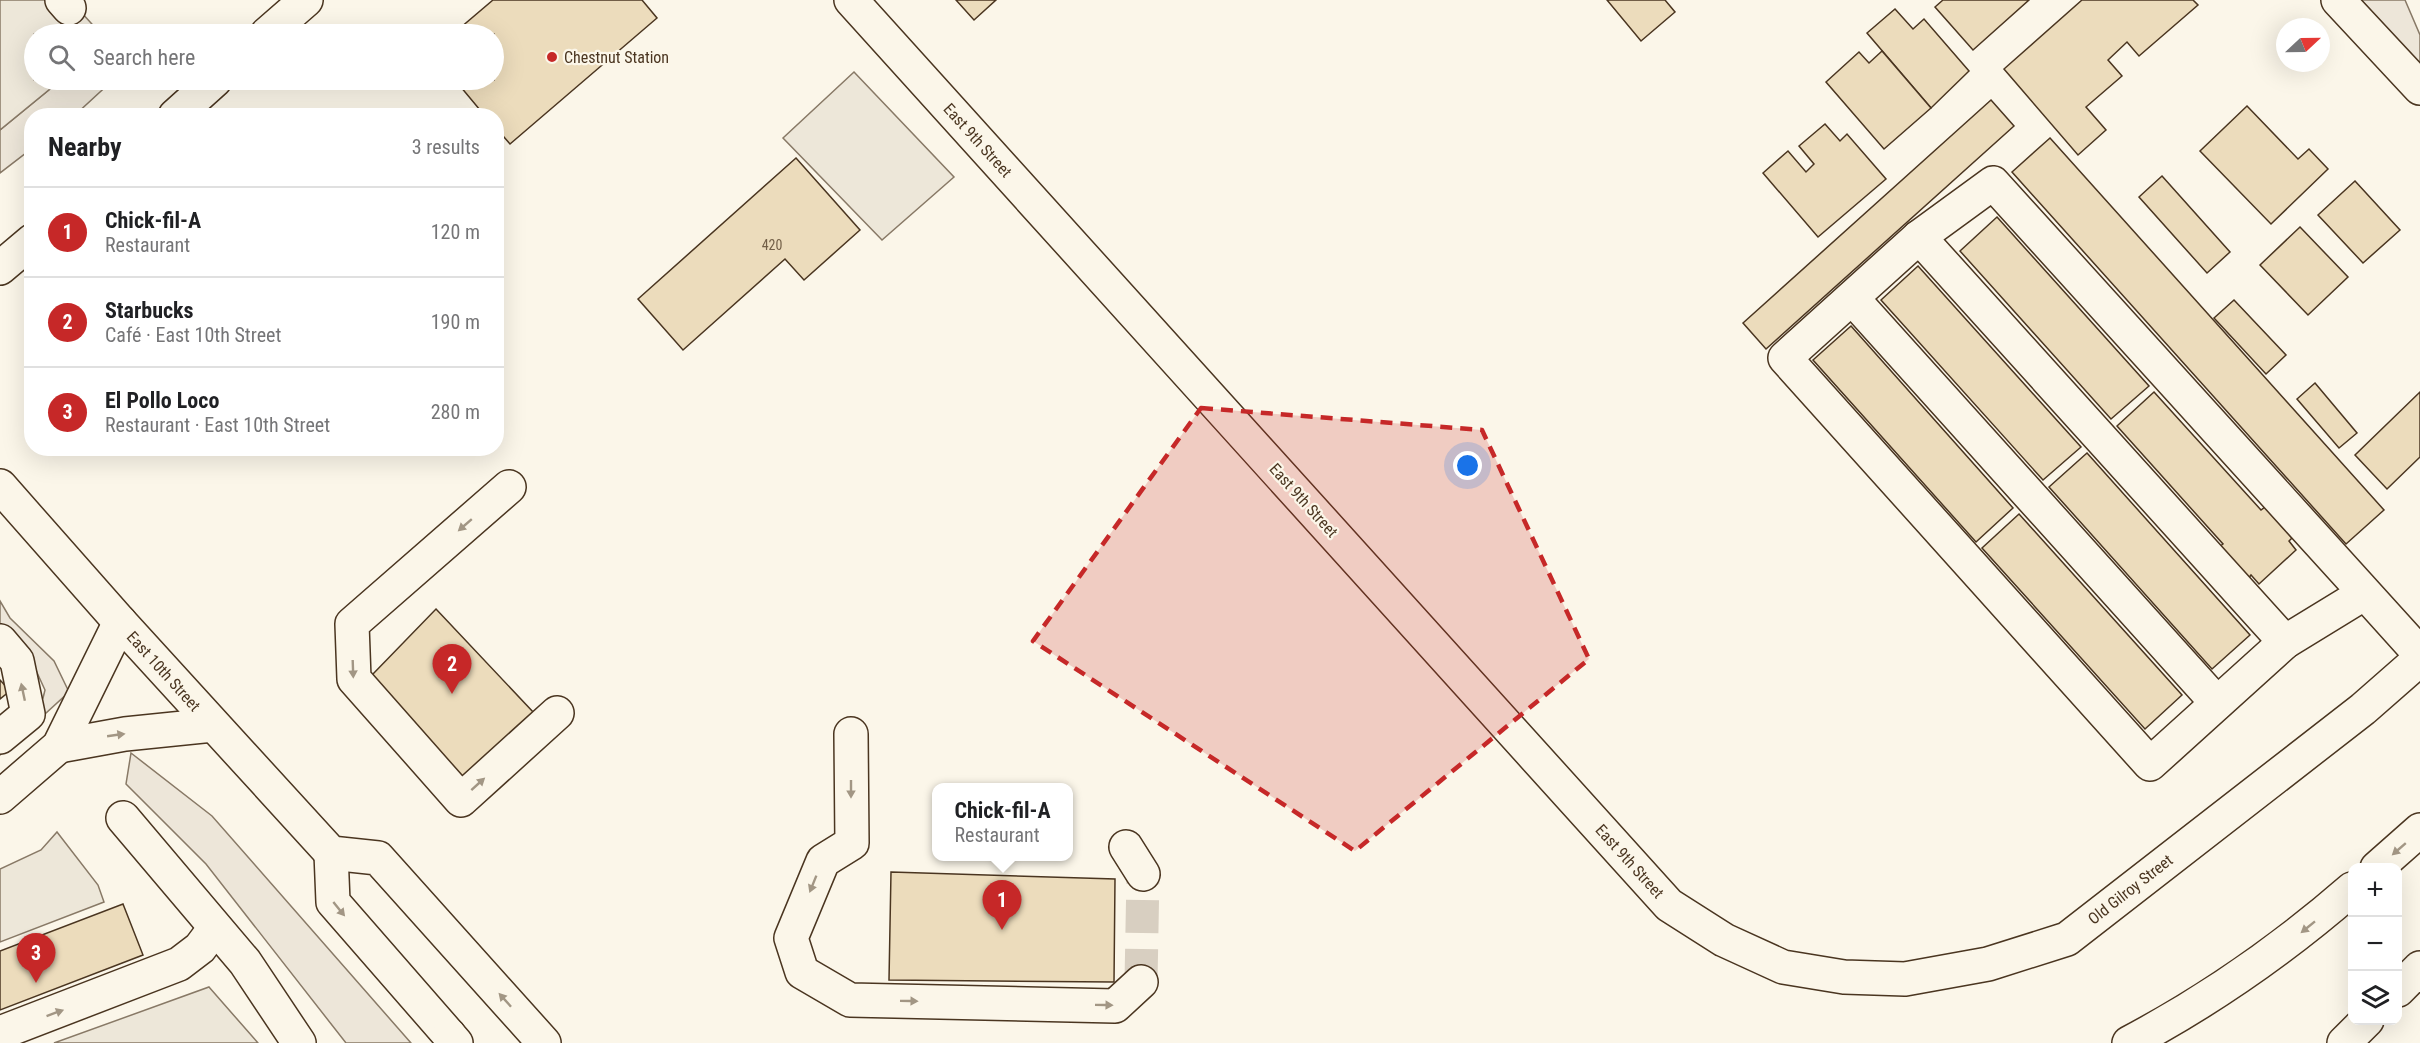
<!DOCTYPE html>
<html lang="en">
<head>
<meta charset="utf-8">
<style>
	:root { --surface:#fff; --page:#f2f2f2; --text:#202124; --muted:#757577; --line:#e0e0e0; --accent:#c62828 }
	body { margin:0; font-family:"Roboto Condensed",sans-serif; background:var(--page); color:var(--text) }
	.controls { position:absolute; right:18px; bottom:18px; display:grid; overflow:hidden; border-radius:12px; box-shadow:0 6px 24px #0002 }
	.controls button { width:54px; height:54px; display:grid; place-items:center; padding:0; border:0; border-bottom:2px solid var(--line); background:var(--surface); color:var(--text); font:30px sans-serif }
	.compass { position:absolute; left:2276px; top:18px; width:54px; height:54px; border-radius:50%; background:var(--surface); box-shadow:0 6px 24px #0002; rotate:68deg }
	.you { position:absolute; left:1468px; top:466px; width:21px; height:21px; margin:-15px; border:4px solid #fff; border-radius:50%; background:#1a73e8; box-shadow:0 0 0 9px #1a73e833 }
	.badge { display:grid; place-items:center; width:39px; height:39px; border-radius:50%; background:var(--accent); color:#fff; font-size:20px; font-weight:700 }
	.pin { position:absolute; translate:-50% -50px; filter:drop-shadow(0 2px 3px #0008) }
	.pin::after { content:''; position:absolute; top:32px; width:21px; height:18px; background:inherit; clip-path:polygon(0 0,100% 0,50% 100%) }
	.popup { position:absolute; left:932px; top:783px; width:141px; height:78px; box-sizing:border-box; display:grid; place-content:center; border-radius:12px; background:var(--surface); filter:drop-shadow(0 2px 4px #0005); font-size:20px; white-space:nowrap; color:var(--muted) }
	.popup b { font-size:22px; color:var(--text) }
	.popup::after { content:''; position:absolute; left:50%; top:100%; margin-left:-12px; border:12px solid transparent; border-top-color:var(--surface) }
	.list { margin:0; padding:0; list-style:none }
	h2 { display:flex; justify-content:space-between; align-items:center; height:78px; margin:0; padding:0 24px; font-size:26px }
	h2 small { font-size:20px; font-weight:400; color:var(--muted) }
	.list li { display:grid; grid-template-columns:39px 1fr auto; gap:18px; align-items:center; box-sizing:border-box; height:90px; padding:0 24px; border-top:2px solid var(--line) }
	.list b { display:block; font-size:22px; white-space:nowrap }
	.list p { margin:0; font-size:20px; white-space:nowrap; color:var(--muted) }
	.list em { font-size:20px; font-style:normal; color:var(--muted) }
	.icon { flex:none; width:33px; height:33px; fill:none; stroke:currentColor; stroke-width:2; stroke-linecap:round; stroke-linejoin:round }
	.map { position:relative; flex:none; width:2420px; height:1043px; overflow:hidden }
	.search { position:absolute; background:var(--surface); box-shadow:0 6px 24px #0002; left:24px; top:24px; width:480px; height:66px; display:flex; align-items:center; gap:15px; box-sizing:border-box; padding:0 21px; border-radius:33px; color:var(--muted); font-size:22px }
	.panel { position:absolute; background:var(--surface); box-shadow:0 6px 24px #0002; left:24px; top:108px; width:480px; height:348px; border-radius:24px }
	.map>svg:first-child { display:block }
</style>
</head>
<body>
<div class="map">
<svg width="2420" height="1043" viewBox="0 0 2420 1043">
	<rect width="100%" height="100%" fill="#fbf6e9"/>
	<!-- green -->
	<g fill="#ede6d9" stroke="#887966" stroke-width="1.5">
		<path d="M2361,0h44l15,35v29z"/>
		<path d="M61,80h52l-38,35 -43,1 -1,33 -31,24v-43z"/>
		<path d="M0,601l10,17 44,43 15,31 -69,63v-18l43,-39 2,-8 -12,-26 -33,-31z"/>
		<path d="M131,753l81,63 199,227h-65l-140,-179 -80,-80z"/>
	</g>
	<!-- parking -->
	<g fill="#ede7d9" stroke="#887966" stroke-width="1.5">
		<path d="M0,0h70l31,34h-67v46h27l-61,50z"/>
		<path d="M854,72l100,105 -72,63 -99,-102z"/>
		<path d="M57,832l41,53 6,17 -104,40v-73l41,-19z"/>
		<path d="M209,987l49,56h-204z"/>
	</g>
	<!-- building -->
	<g fill="#ecdcbc" stroke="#4a3520" stroke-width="1.5">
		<path d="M493,0h149l15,18 -147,126 -14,-16v-12h-11l-30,-36h39v-46h-41z"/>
		<path d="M956,0h40l-22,20z"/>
		<path d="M1607,0h58l10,12 -34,29z"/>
		<path d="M1943,0h86l-56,50 -38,-43z"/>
		<path d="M2082,0h111l5,5 -59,51 -12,-14 -19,18 14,16 -36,31 20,23 -28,25 -74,-86z"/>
		<path d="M1895,9l18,20 11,-10 45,52 -38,37 -64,-75z"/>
		<path d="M1882,51l49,57 -47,41 -58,-67 33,-30 10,11z"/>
		<path d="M1991,100l23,26 -248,223 -23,-26z"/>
		<path d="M2247,106l51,53 11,-10 19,20 -57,55 -71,-73z"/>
		<path d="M1825,124l15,17 7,-7 39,45 -68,58 -55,-64 25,-22 18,21 8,-8 -15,-18z"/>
		<path d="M2050,138l334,372 -38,34 -334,-372z"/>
		<path d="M796,158l64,72 -56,50 -19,-21 -102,91 -45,-51z"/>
		<path d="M2162,176l68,76 -23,21 -68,-76z"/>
		<path d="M2355,181l45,49 -37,33 -45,-48z"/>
		<path d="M1997,217l152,169 -38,33 -151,-168z"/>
		<path d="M2300,227l48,50 -40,38 -48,-50z"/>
		<path d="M1918,266l163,181 -38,33 -162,-180z"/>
		<path d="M2234,300l52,55 -20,19 -52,-56z"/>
		<path d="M1851,326l162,182 -37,34 -163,-182z"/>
		<path d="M2315,383l42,50 -18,15 -42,-49z"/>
		<path d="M2154,392l107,118 4,-3 27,31 -3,3 7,9 -37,34 -8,-9 -3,4 -29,-32 4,-3 -106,-118z"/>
		<path d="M2420,392v65l-33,32 -32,-34z"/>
		<path d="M2087,453l163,182 -38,34 -163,-182z"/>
		<path d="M2019,514l163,181 -37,34 -163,-181z"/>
		<path d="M436,609l98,104 -71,66 -91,-104z"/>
		<path d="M0,680l10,11 -10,8z"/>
		<path d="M891,872l224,7 -1,103 -225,-2z"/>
		<path d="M123,904l20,51 -143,55v-59z"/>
	</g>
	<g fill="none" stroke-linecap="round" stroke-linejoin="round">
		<!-- minor-tunnel -->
		<path stroke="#d8cfc1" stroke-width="33" stroke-dasharray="33 16" stroke-linecap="butt" d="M1141,982l2,-108"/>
		<defs>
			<g id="minor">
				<path d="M62,0l7,8"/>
				<path d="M851,0l818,905 55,35 59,27 61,10 61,2 83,-15 79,-25 296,-230 57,-50"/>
				<path d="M2338,0l82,88"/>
				<path d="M267,34l39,-34"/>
				<path d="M175,116l40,-36"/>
				<path d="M1919,237l366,405"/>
				<path d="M0,268l32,-27"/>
				<path d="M1852,298l365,405"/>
				<path d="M509,487l-157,137 2,55 107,121 96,-87"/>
				<path d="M2365,593l-80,49 -135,122 -365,-406 134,-121 74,-54 372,410 55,61"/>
				<path d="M0,641l17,20 11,53 -28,23"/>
				<path d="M851,734l1,109 -29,18 -32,77 11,34 48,28 265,6 26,-24"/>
				<path d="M59,746l66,-12 88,-9"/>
				<path d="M0,797l59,-51 61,-124"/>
				<path d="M123,818l122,144 54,81"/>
				<path d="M1126,847l17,27"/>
				<path d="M0,1033l179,-69 21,-16 15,-20"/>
			</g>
			<g id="major">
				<path d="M0,486l120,136 211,231 47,5 166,185"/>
				<path d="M331,853l2,49 123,141"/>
			</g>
			<g id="highway">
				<path d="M2377,868l43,-38"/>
				<path d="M2398,990l22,-22"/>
				<path d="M449,1035l5,8"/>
				<path d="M2129,1043c81,-43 154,-94 223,-154"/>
				<path d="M2344,1043l23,-23"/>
			</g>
		</defs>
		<!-- minor casing -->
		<use href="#minor" stroke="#4a3520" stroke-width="36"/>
		<!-- major casing -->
		<use href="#major" stroke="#4a3520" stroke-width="36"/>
		<!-- highway casing -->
		<use href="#highway" stroke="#4a3520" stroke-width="36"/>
		<!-- minor -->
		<use href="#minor" stroke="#fbf6e9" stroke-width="33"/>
		<!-- major -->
		<use href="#major" stroke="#fbf6e9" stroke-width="33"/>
		<!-- highway -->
		<use href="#highway" stroke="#fbf6e9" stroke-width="33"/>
	</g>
	<!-- one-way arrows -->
	<defs><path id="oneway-solid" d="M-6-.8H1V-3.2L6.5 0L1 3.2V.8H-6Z" transform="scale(1.5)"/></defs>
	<g fill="#a29684">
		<use href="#oneway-solid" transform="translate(465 525) rotate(139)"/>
		<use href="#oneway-solid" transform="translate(353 669) rotate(88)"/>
		<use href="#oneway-solid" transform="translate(23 692) rotate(-102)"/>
		<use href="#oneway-solid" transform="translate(116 735) rotate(-8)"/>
		<use href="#oneway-solid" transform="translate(478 784) rotate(-42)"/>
		<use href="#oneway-solid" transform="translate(851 789) rotate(90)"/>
		<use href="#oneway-solid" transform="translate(2399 849) rotate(139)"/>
		<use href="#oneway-solid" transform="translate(813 884) rotate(112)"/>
		<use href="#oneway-solid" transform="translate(339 909) rotate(51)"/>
		<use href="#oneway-solid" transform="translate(2308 927) rotate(141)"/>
		<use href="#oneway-solid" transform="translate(505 1000) rotate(-132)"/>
		<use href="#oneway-solid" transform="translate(909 1001) rotate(1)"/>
		<use href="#oneway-solid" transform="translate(1104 1005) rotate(1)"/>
		<use href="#oneway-solid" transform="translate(55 1013) rotate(-20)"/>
	</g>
	<!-- marked area -->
	<path fill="#c62828" fill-opacity="0.2" stroke="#c62828" stroke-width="4.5" stroke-dasharray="12 8" stroke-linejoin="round" d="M1201,408l281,22 107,229 -234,192 -322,-210z"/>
	<!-- markers -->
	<circle fill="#c62828" stroke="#fbf6e9" stroke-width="2" cx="552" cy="57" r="6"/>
	<g text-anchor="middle" stroke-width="4.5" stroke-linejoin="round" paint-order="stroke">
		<!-- number labels -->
		<g font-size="14" fill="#725f47">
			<text x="772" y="250">420</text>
		</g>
		<!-- poi labels -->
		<g font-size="16" fill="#4a3520" stroke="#fbf6e9" text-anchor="start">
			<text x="564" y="63">Chestnut Station</text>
		</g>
		<!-- street labels -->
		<g font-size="16" fill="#4a3520" stroke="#fbf6e9">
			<text transform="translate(978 140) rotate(48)" y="6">East 9th Street</text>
			<text transform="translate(1304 500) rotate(48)" y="6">East 9th Street</text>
			<text transform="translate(164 671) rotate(48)" y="6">East 10th Street</text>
			<text transform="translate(1630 861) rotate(48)" y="6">East 9th Street</text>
			<text transform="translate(2130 889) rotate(-38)" y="6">Old Gilroy Street</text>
		</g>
	</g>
</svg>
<div class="controls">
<button>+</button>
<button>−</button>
<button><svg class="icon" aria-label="layers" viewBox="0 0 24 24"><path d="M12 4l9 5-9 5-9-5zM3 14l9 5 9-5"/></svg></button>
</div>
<svg class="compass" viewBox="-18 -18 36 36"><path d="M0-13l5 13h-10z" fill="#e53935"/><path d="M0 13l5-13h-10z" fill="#757577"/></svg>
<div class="you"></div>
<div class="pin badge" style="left:1002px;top:930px">1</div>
<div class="popup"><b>Chick-fil-A</b>Restaurant</div>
<div class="pin badge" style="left:452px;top:694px">2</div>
<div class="pin badge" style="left:36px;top:983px">3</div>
<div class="search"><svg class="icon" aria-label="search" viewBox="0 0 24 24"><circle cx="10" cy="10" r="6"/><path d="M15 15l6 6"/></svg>Search here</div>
<section class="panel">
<h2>Nearby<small>3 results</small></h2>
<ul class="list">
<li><span class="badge">1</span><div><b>Chick-fil-A</b><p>Restaurant</p></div><em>120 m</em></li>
<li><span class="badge">2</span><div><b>Starbucks</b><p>Café · East 10th Street</p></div><em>190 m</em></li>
<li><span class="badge">3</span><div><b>El Pollo Loco</b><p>Restaurant · East 10th Street</p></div><em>280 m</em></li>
</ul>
</section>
</div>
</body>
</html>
